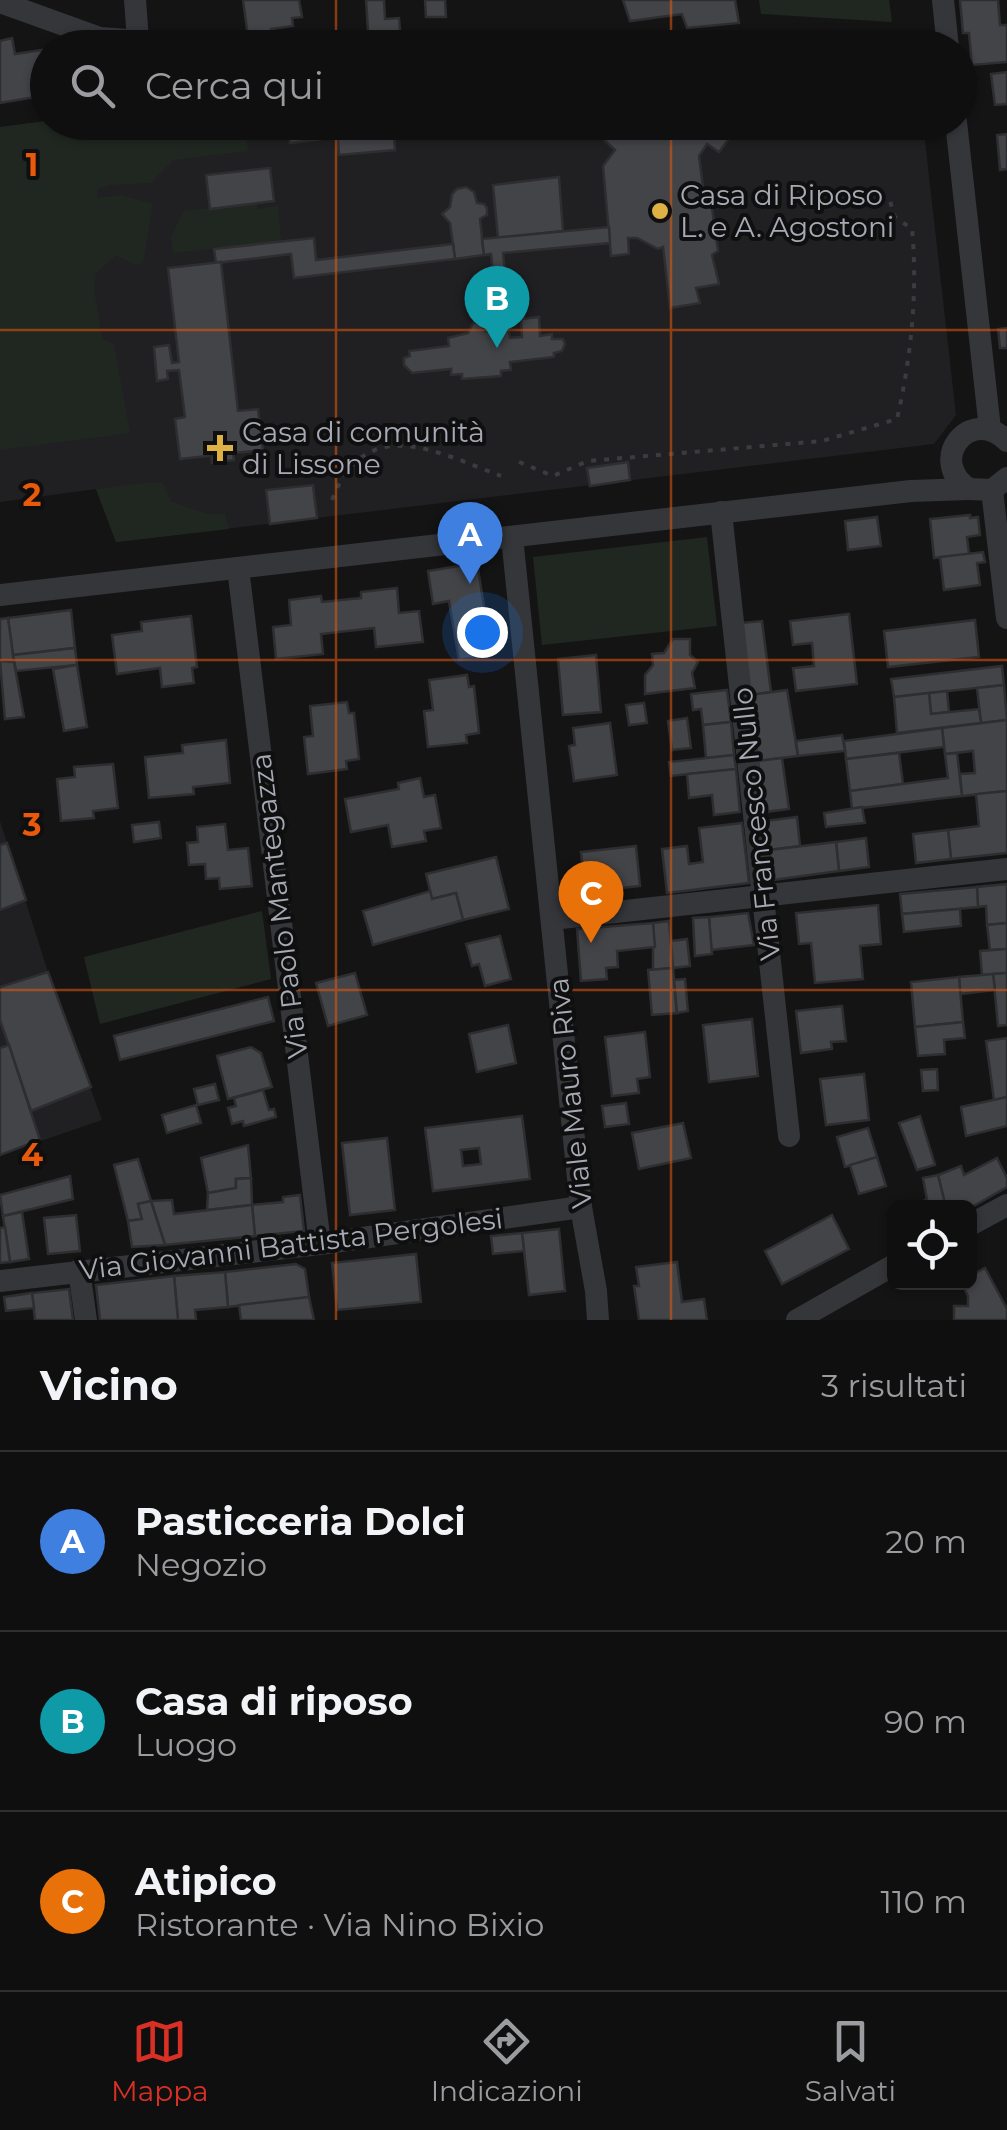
<!DOCTYPE html>
<html lang="it">
<head>
<meta charset="utf-8">
<style>
	:root { --surface:#0f0f10; --page:#1d1d1e; --text:#f1f3f6; --muted:#9b9c9f; --line:#2f2f30; --accent:#d93025 }
	body { margin:0; font-family:Montserrat,sans-serif; background:var(--page); color:var(--text) }
	.controls { position:absolute; right:30px; bottom:30px; display:grid; overflow:hidden; border-radius:15px; box-shadow:0 2px 8px #0004 }
	.controls button { width:90px; height:90px; display:grid; place-items:center; padding:0; border:0; border-bottom:2px solid var(--line); background:var(--surface); color:var(--text); font:50px sans-serif }
	.you { position:absolute; left:482px; top:632px; width:35px; height:35px; margin:-25px; border:8px solid #fff; border-radius:50%; background:#1a73e8; box-shadow:0 0 0 15px #1a73e833 }
	.badge { display:grid; place-items:center; width:65px; height:65px; border-radius:50%; background:var(--accent); color:#fff; font-size:32px; font-weight:700 }
	.pin { position:absolute; translate:-50% -82px; filter:drop-shadow(0 2px 5px #0008) }
	.pin::after { content:''; position:absolute; top:52px; width:35px; height:30px; background:inherit; clip-path:polygon(0 0,100% 0,50% 100%) }
	.list { margin:0; padding:0; list-style:none }
	h2 { display:flex; justify-content:space-between; align-items:center; height:130px; margin:0; padding:0 40px; font-size:42px }
	h2 small { font-size:32px; font-weight:400; color:var(--muted) }
	.list li { display:grid; grid-template-columns:65px 1fr auto; gap:30px; align-items:center; box-sizing:border-box; height:180px; padding:0 40px; border-top:2px solid var(--line) }
	.list b { display:block; font-size:38px; white-space:nowrap }
	.list p { margin:0; font-size:32px; white-space:nowrap; color:var(--muted) }
	.list em { font-size:32px; font-style:normal; color:var(--muted) }
	.icon { flex:none; width:55px; height:55px; fill:none; stroke:currentColor; stroke-width:2; stroke-linecap:round; stroke-linejoin:round }
	.map { position:relative; flex:none; width:1007px; height:1320px; overflow:hidden }
	.search { position:absolute; background:var(--surface); box-shadow:0 2px 8px #0004; left:30px; right:30px; top:30px; height:110px; display:flex; align-items:center; gap:25px; box-sizing:border-box; padding:0 35px; border-radius:55px; color:var(--muted); font-size:38px }
	.sheet { height:670px; background:var(--surface) }
	nav { display:flex; justify-content:space-around; align-items:center; box-sizing:border-box; height:140px; border-top:2px solid var(--line); background:var(--surface); font-size:28px; color:var(--muted) }
	nav a { display:grid; justify-items:center; gap:5px }
	nav .on { color:var(--accent) }
	.map>svg:first-child { display:block }
</style>
</head>
<body>
<div class="map">
<svg width="1007" height="1320" viewBox="0 0 1007 1320">
	<rect width="100%" height="100%" fill="#141415"/>
	<!-- built -->
	<g fill="#202022">
		<path d="M47,121l876,2 33,292 -22,29 -818,98 -20,-53 -96,13v-375z"/>
		<path d="M0,821l48,151 54,148 -102,35z"/>
	</g>
	<!-- green -->
	<g fill="#202721">
		<path d="M759,0h130l3,22 -131,-8z"/>
		<path d="M47,121l198,2 3,28 -75,9 -23,23 -42,2 -11,5v8l23,-3 33,9 -10,58 -7,3 -20,-10 -20,18 -2,16 8,50 12,5 16,89 -130,17v-323z"/>
		<path d="M256,203l2,6 20,-3 3,35 -108,12 -2,-17 13,-25z"/>
		<path d="M145,483h18l8,19 36,12h18l4,15 -113,13 -20,-53z"/>
		<path d="M707,537l10,89 -175,19 -9,-88z"/>
		<path d="M262,911l9,68 -171,45 -16,-67z"/>
	</g>
	<!-- building -->
	<g fill="#434448" stroke="#2e2e31" stroke-width="2.5" fill-rule="evenodd">
		<path d="M243,0h56l3,17 -10,1 1,8 -22,3 2,11 -24,4z"/>
		<path d="M366,0h18l1,19 14,-1 2,24 -32,2z"/>
		<path d="M425,0h20l1,17h-20z"/>
		<path d="M623,0h112l4,23 -52,5 -5,-14 -52,7z"/>
		<path d="M960,0h38l2,25h7v37l-35,3 -3,-32h-6z"/>
		<path d="M12,38l3,16 27,-4 6,45 -48,8v-62z"/>
		<path d="M1007,72v32l-12,1 -4,-31z"/>
		<path d="M245,122h16l2,14 -16,2z"/>
		<path d="M288,122h33l2,17 -33,4z"/>
		<path d="M594,122l145,3 -20,27 -12,-8 -8,12 5,39 6,-2 8,58 -6,4 7,29 -23,4 4,15 -30,5 -7,-61 -5,2 -21,-11h-9l1,16 -18,2 -8,-90 12,-16 -14,-13 3,-7z"/>
		<path d="M393,124l2,26 -56,5 -2,-25z"/>
		<path d="M1007,134v35l-7,1 -3,-35z"/>
		<path d="M270,168l4,33 -64,8 -4,-34z"/>
		<path d="M559,177l4,54 -65,7 -5,-53z"/>
		<path d="M466,187l8,5 3,11 7,1 3,4v7l-7,4 4,36 -29,4 -5,-36 -8,-9 8,-7 2,-13 5,-5z"/>
		<path d="M609,227l1,16 -107,10 8,75 -26,3 -4,-38 14,-1 -4,-38 -7,1 -2,-16z"/>
		<path d="M314,238l2,22 137,-16 2,15 -161,19 -3,-24 -75,9 -2,-14z"/>
		<path d="M221,262l17,149 20,-2 5,41 -83,9 -5,-40 10,-2 -6,-47 -12,1 1,8 -11,2 -3,-34 15,-2 3,18 7,-1 -11,-94z"/>
		<path d="M539,317l1,19 12,-2v5h11l2,5 -3,7 -8,2v4l-44,5 1,8 -10,1v5l-39,3v-5l-11,1v-6l-39,4 -8,-8v-7l6,-2 -1,-5 40,-5 -1,-8 20,-5 5,-10 7,-1 5,9h24l1,7 12,-1 -1,-18z"/>
		<path d="M1007,328v20h-7l-2,-19z"/>
		<path d="M233,453l1,7 -22,3 -1,-7z"/>
		<path d="M628,462l2,18 -40,6 -3,-18z"/>
		<path d="M313,485l4,33 -47,6 -4,-34z"/>
		<path d="M970,515v3l8,-1 2,18 -13,2 2,17 -35,4 -4,-39z"/>
		<path d="M877,517l4,29 -33,4 -3,-29z"/>
		<path d="M983,552l2,10 -8,1 3,22 -36,5 -4,-33z"/>
		<path d="M477,563l15,92 -33,5 -10,-59 -16,3 -5,-33z"/>
		<path d="M397,588l2,25 20,-2 4,31 -47,5 -2,-19 -53,6 2,20 -47,5 -3,-32 18,-2 -2,-25 32,-4 1,6 39,-4v-6z"/>
		<path d="M71,610l4,38 -62,7 -5,-37z"/>
		<path d="M849,614l8,70 -61,7 -3,-23 21,-2 -2,-23 -19,2 -3,-24z"/>
		<path d="M191,616l6,51 -5,1 2,15 -32,4 -2,-19 -43,6 -5,-39 30,-4 -1,-9z"/>
		<path d="M8,618l5,37 1,7 -14,-1v-42z"/>
		<path d="M975,620l4,37 -91,10 -4,-36z"/>
		<path d="M762,621l9,71 -21,3 -9,-72z"/>
		<path d="M673,639h17v16l8,7 -6,11 3,15 -50,6v-19l8,-10 -1,-11 12,-1z"/>
		<path d="M75,648l2,17 -61,6 -3,-16z"/>
		<path d="M596,655l5,57 -38,3 -5,-56z"/>
		<path d="M0,661l14,1 10,55 -19,2z"/>
		<path d="M77,665l10,62 -23,4 -11,-62z"/>
		<path d="M1002,666l2,19 -110,12 -3,-18z"/>
		<path d="M467,675l2,12 5,-1 5,47 -13,2 1,8 -39,4 -4,-36 9,-1 -4,-30z"/>
		<path d="M1004,685l3,35 -26,3 -4,-35z"/>
		<path d="M727,690l4,32 -28,3 -2,-16 -8,1 -2,-16z"/>
		<path d="M787,690l11,66 -40,5 -8,-66z"/>
		<path d="M947,691l2,21 -18,2 -2,-21z"/>
		<path d="M929,693l2,21 48,-5 2,14 -84,10 -3,-36z"/>
		<path d="M347,702l2,11h5l5,46 -13,2 1,8 -39,5 -4,-37 9,-1 -3,-30z"/>
		<path d="M644,703l3,20 -18,2 -3,-20z"/>
		<path d="M687,718l4,30 -19,2 -4,-29z"/>
		<path d="M1007,720v71l-45,5 -2,-22 15,-1 -2,-22 -28,3 -3,-26z"/>
		<path d="M731,722l3,33 -28,3 -3,-33z"/>
		<path d="M610,723l7,52 -43,6 -5,-35 6,-1 -2,-17z"/>
		<path d="M942,728l2,19 -98,12 -2,-18z"/>
		<path d="M842,735l3,16 -47,5 -2,-15z"/>
		<path d="M226,740l4,43 -37,4 1,7 -45,4 -4,-41 38,-4 -1,-8z"/>
		<path d="M899,753l4,31 -53,7 -4,-32z"/>
		<path d="M957,753l5,43 -110,13 -2,-18 98,-13 -3,-24z"/>
		<path d="M734,755l2,14 -65,7 -2,-14z"/>
		<path d="M782,758l7,51 -24,3 -7,-51z"/>
		<path d="M113,764l5,44 -25,3 1,7 -33,3 -4,-42 18,-2 -1,-10z"/>
		<path d="M736,769l4,43 -26,3 -2,-20 -23,3 -2,-24z"/>
		<path d="M420,778l4,19 11,-2 6,33 -17,3 2,10 -34,6 -4,-22 -37,7 -6,-33 54,-10 -1,-6z"/>
		<path d="M1007,791v62l-56,6 -3,-29 31,-4 -3,-32z"/>
		<path d="M862,807l3,16 -39,4 -2,-14z"/>
		<path d="M797,817l3,29 -31,4 -4,-29z"/>
		<path d="M159,822l2,16 -27,4 -2,-17z"/>
		<path d="M742,823l7,60 -82,10 -5,-44 25,-3 2,18 14,-2 -4,-34z"/>
		<path d="M225,824l3,26 20,-2 4,38 -32,3 -1,-11 -13,1 -1,-15 -16,1 -2,-22 11,-1 -1,-15z"/>
		<path d="M948,830l3,29 -35,4 -3,-29z"/>
		<path d="M866,838l3,29 -30,4 -3,-29z"/>
		<path d="M836,842l3,29 -66,9 -4,-30z"/>
		<path d="M7,843l19,57 -26,10v-65z"/>
		<path d="M636,846l4,40 -55,6 -4,-40z"/>
		<path d="M496,857l13,52 -46,11 -7,-27 -24,6 -6,-25z"/>
		<path d="M1007,884v39l-20,2 -1,-19 -8,1 -1,-20z"/>
		<path d="M977,887l1,20 -76,7 -2,-20z"/>
		<path d="M430,891l2,8 24,-6 7,27 -90,25 -10,-34z"/>
		<path d="M878,905l3,39 -21,2 3,33 -48,4 -4,-40 -12,1 -3,-31z"/>
		<path d="M960,909l1,17 -57,6 -2,-18z"/>
		<path d="M748,913l6,32 -43,5 -2,-33z"/>
		<path d="M709,917l3,37 -17,2 -2,-38z"/>
		<path d="M669,921l4,47 -20,2v-47z"/>
		<path d="M653,923l2,24 -38,4 1,16 -12,1 1,11 -26,2 -4,-52z"/>
		<path d="M1007,923v26l-17,1 -3,-25z"/>
		<path d="M500,936l11,43 -26,7 -6,-22 -7,2 -6,-22z"/>
		<path d="M687,939l3,27 -17,2 -2,-27z"/>
		<path d="M1007,949v24l-25,2 -2,-24z"/>
		<path d="M673,968l4,45 -25,2 -4,-45z"/>
		<path d="M48,972l43,115 -60,24 -31,-91v-33z"/>
		<path d="M355,973l12,42 -39,11 -12,-43z"/>
		<path d="M1007,973v52l-9,1 -5,-52z"/>
		<path d="M993,974l2,16 -35,4 -1,-17z"/>
		<path d="M959,977l4,45 -48,5 -4,-45z"/>
		<path d="M685,979l3,32 -11,2 -3,-33z"/>
		<path d="M268,997l6,24 -154,39 -6,-24z"/>
		<path d="M842,1006l4,35 -15,1 1,7 -31,4 -5,-42z"/>
		<path d="M752,1019l6,57 -49,6 -6,-57z"/>
		<path d="M963,1022l2,16 -21,2 1,14 -27,2 -3,-29z"/>
		<path d="M508,1025l8,38 -39,9 -8,-38z"/>
		<path d="M645,1032l5,45 -13,2 2,14 -27,3 -7,-59z"/>
		<path d="M1007,1038v59l-13,3 -8,-59z"/>
		<path d="M9,1045l31,95 -40,15v-107z"/>
		<path d="M251,1047l10,6 11,34 -44,12 -11,-43z"/>
		<path d="M937,1069l1,21 -15,1 -2,-21z"/>
		<path d="M864,1074l5,46 -43,5 -6,-46z"/>
		<path d="M215,1084l4,16 -21,5 -4,-16z"/>
		<path d="M263,1090l6,20 5,-1 2,8 -32,9 -1,-5 -11,3 -4,-16 8,-2 -2,-8z"/>
		<path d="M1007,1097v29l-41,10 -5,-29z"/>
		<path d="M626,1103l3,21 -24,3 -3,-21z"/>
		<path d="M196,1105l5,18 -34,10 -5,-18z"/>
		<path d="M522,1116l8,63 -97,12 -8,-63zM479,1148l2,16 -18,2 -2,-16z"/>
		<path d="M920,1116l15,49 -18,5 -18,-47z"/>
		<path d="M683,1123l8,35 -52,11 -7,-36z"/>
		<path d="M868,1128l9,29 -32,10 -8,-30z"/>
		<path d="M387,1138l8,72 -45,5 -8,-72z"/>
		<path d="M248,1145l3,33 -15,1v9l-28,5 -7,-35z"/>
		<path d="M877,1157l9,29 -27,8 -9,-29z"/>
		<path d="M997,1158l10,20v9l-37,21h-24l-8,-33 23,-9 3,9z"/>
		<path d="M138,1159l13,42 -13,3 4,15 -14,2 -14,-56z"/>
		<path d="M938,1175l8,33h-35l16,-9 -4,-21z"/>
		<path d="M70,1176l3,23 -70,17 -3,-21z"/>
		<path d="M251,1178l1,27 -45,5 1,-17 28,-5v-9z"/>
		<path d="M300,1195l4,36 -49,5 -3,-31 31,-3v-5z"/>
		<path d="M172,1200l2,14 78,-9 3,31 -90,9 -14,-44z"/>
		<path d="M151,1201l14,44 -33,2 -4,-26 14,-2 -4,-15z"/>
		<path d="M22,1212l7,47 -19,3 -7,-46z"/>
		<path d="M76,1215l4,36 -32,3 -4,-36z"/>
		<path d="M832,1215l17,34 -67,35 -17,-33z"/>
		<path d="M5,1227l5,35 -10,1v-35z"/>
		<path d="M559,1229l6,62 -36,4 -7,-62z"/>
		<path d="M522,1233l2,18 -31,3 -2,-18z"/>
		<path d="M416,1254l5,48 -84,8 -5,-47z"/>
		<path d="M677,1262l5,40 22,-3 3,21h-68l-5,-34h5l-3,-19z"/>
		<path d="M296,1264l9,5 4,28 -81,10 -3,-35z"/>
		<path d="M985,1268l22,41v11h-53v-14h14v-10l-7,-14h9v-6z"/>
		<path d="M225,1272l3,35 -33,3 1,10h-18l-4,-44z"/>
		<path d="M174,1276l4,44h-78l-4,-35z"/>
		<path d="M69,1289l4,31h-38l-3,-27z"/>
		<path d="M32,1293l2,15 -28,3 -2,-14z"/>
		<path d="M309,1297l5,23h-73l-2,-15z"/>
	</g>
	<g fill="none" stroke-linecap="round" stroke-linejoin="round">
		<!-- path -->
		<g stroke="#3b3c41" stroke-width="4" stroke-dasharray="5 8" stroke-linecap="butt">
			<path d="M519,462l34,14 35,-15 234,-20 75,-22c14,-61 21,-127 15,-190l-17,-12 -6,-19"/>
			<path d="M332,500c34,-88 105,-48 169,-24"/>
		</g>
		<!-- street -->
		<g stroke="#35363a" stroke-width="22">
			<path d="M135,0l3,40"/>
			<path d="M943,0l5,48"/>
			<path d="M0,2l100,36 138,10"/>
			<path d="M549,48l91,-5 74,5"/>
			<path d="M956,122l34,307"/>
			<path d="M1007,441c-37,-37 -81,20 -38,48l23,1 15,-12"/>
			<path d="M992,490l15,128"/>
			<path d="M721,512l68,624"/>
			<path d="M512,537l69,670 15,84 2,29"/>
			<path d="M238,568l82,676"/>
			<path d="M0,595l911,-104 58,-2"/>
			<path d="M552,919l455,-50"/>
			<path d="M970,1225l37,-20"/>
			<path d="M79,1270l7,50"/>
			<path d="M0,1281l320,-37 261,-37"/>
			<path d="M797,1320l97,-55"/>
		</g>
	</g>
	<!-- grid -->
	<path fill="none" stroke="#e8590c" stroke-width="2.5" stroke-opacity="0.55" d="M336,0v48M671,0v48M336,122v1198M671,122v1198M0,330h1007M0,660h1007M0,990h1007"/>
	<!-- markers -->
	<g fill="#ddb143" stroke="#0f0f10" stroke-width="4">
		<circle cx="660" cy="211" r="10"/>
		<path d="M215 433h10v10h10v10h-10v10h-10v-10h-10v-10h10z"/>
	</g>
	<g text-anchor="middle" stroke-width="8" stroke-linejoin="round" paint-order="stroke">
		<!-- poi labels -->
		<g font-size="28" fill="#a7aab4" stroke="#0f0f10" text-anchor="start">
			<text x="680" y="205">Casa di Riposo<tspan x="680" dy="32">L. e A. Agostoni</tspan></text>
			<text x="242" y="442">Casa di comunità<tspan x="242" dy="32">di Lissone</tspan></text>
		</g>
		<!-- street labels -->
		<g font-size="28" fill="#a7aab4" stroke="#0f0f10">
			<text transform="translate(756 824) rotate(-96)" y="10">Via Francesco Nullo</text>
			<text transform="translate(279 906) rotate(-97)" y="10">Via Paolo Mantegazza</text>
			<text transform="translate(570 1093) rotate(-96)" y="10">Viale Mauro Riva</text>
			<text transform="translate(291 1244) rotate(-7)" y="10">Via Giovanni Battista Pergolesi</text>
		</g>
	</g>
	<g font-size="32" text-anchor="middle" font-weight="bold" fill="#e8590c" stroke="#0f0f10" stroke-width="8" stroke-linejoin="round" paint-order="stroke">
		<text x="32" y="176">1</text>
		<text x="32" y="506">2</text>
		<text x="32" y="836">3</text>
		<text x="32" y="1166">4</text>
	</g>
</svg>
<div class="controls">
<button><svg class="icon" aria-label="locate" viewBox="0 0 24 24"><circle cx="12" cy="12" r="6"/><path d="M12 2v4M12 18v4M2 12h4M18 12h4"/></svg></button>
</div>
<div class="you"></div>
<div class="pin badge" style="left:470px;top:584px;background:#3f7fe0">A</div>
<div class="pin badge" style="left:497px;top:348px;background:#0f9aa8">B</div>
<div class="pin badge" style="left:591px;top:943px;background:#e8710a">C</div>
<div class="search"><svg class="icon" aria-label="search" viewBox="0 0 24 24"><circle cx="10" cy="10" r="6"/><path d="M15 15l6 6"/></svg>Cerca qui</div>
</div>
<section class="sheet">
<h2>Vicino<small>3 risultati</small></h2>
<ul class="list">
<li><span class="badge" style="background:#3f7fe0">A</span><div><b>Pasticceria Dolci</b><p>Negozio</p></div><em>20 m</em></li>
<li><span class="badge" style="background:#0f9aa8">B</span><div><b>Casa di riposo</b><p>Luogo</p></div><em>90 m</em></li>
<li><span class="badge" style="background:#e8710a">C</span><div><b>Atipico</b><p>Ristorante · Via Nino Bixio</p></div><em>110 m</em></li>
</ul>
</section>
<nav>
<a class="on"><svg class="icon" aria-label="map" viewBox="0 0 24 24"><path d="M3 6l6-2 6 2 6-2v14l-6 2-6-2-6 2zM9 4v14M15 6v14"/></svg>Mappa</a>
<a><svg class="icon" aria-label="directions" viewBox="0 0 24 24"><path d="M12 3l9 9-9 9-9-9zM9 14v-3h6M13 9l2 2-2 2"/></svg>Indicazioni</a>
<a><svg class="icon" aria-label="saved" viewBox="0 0 24 24"><path d="M7 4h10v16l-5-4-5 4z"/></svg>Salvati</a>
</nav>
</body>
</html>
